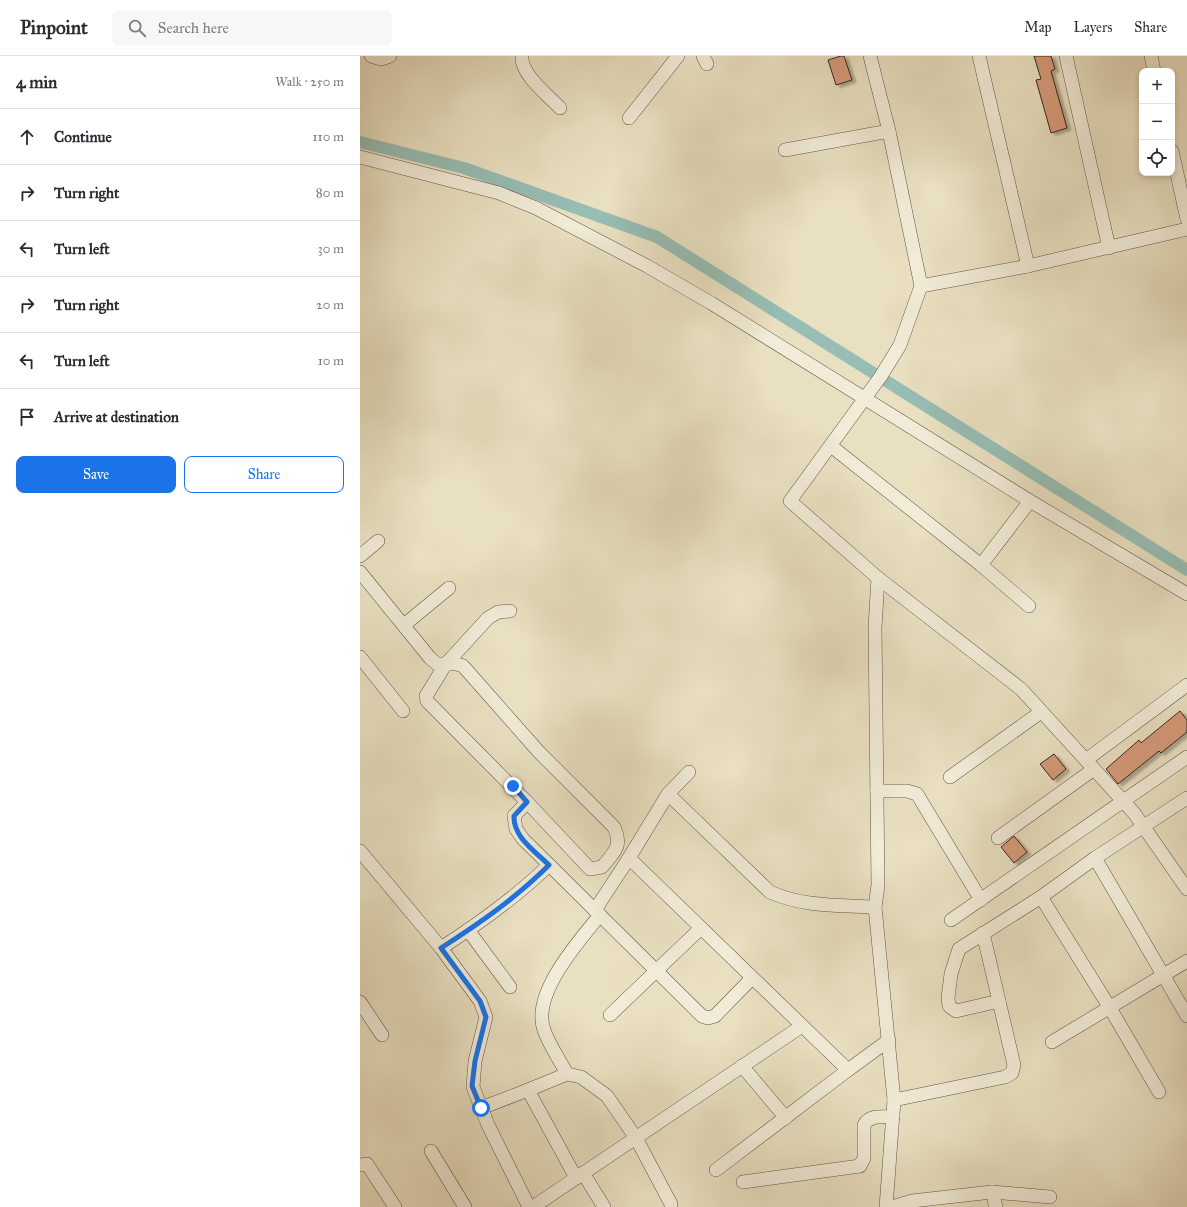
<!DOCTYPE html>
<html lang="en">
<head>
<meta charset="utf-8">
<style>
	:root { --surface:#fff; --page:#f7f7f7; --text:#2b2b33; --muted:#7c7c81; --line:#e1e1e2; --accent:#1a73e8 }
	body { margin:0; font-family:"IM FELL Great Primer",serif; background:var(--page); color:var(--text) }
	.controls { position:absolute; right:12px; top:12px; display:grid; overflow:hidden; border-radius:8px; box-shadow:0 2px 6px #0003 }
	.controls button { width:36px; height:36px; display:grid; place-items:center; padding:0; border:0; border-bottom:1px solid var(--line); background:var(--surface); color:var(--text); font:20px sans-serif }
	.stop { position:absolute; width:12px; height:12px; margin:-9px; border:3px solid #1a73e8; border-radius:50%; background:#fff }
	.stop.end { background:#1a73e8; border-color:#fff; box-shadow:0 1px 4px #0008 }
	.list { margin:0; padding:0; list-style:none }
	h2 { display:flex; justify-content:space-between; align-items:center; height:52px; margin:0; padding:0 16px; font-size:17px }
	h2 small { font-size:13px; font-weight:400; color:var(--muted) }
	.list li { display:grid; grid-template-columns:26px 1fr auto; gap:12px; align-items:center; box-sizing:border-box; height:56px; padding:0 16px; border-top:1px solid var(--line) }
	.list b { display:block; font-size:15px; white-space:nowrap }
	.list em { font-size:13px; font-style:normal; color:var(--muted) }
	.actions { display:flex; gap:8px; padding:12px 16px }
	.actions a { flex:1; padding:9px 0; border:1px solid var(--accent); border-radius:8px; text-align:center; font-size:14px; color:var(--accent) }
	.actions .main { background:var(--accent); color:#fff }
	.icon { flex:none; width:22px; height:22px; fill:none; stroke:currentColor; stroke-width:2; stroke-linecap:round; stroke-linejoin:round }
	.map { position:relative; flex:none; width:827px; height:1151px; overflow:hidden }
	header { display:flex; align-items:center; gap:24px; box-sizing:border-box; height:56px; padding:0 20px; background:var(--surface); border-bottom:1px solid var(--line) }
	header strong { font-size:19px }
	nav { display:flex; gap:22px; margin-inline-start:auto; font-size:14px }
	.search { width:280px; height:36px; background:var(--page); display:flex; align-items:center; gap:10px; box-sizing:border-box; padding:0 14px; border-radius:8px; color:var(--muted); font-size:15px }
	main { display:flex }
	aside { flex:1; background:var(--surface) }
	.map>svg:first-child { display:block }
</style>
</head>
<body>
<header>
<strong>Pinpoint</strong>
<div class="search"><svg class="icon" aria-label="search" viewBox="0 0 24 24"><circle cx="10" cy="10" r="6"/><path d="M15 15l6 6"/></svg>Search here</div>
<nav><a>Map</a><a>Layers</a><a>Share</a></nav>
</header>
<main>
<aside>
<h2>4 min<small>Walk · 250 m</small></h2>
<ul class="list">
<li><svg class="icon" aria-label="ahead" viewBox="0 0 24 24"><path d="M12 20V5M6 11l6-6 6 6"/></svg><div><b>Continue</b></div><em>110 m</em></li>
<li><svg class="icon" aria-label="right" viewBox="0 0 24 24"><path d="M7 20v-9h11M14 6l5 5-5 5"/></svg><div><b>Turn right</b></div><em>80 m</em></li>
<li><svg class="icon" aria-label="left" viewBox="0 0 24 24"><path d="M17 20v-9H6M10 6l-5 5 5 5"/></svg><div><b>Turn left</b></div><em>30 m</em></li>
<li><svg class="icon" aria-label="right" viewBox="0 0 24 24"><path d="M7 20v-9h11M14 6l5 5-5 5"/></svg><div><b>Turn right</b></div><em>20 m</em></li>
<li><svg class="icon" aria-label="left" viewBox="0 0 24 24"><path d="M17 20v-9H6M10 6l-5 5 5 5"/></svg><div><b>Turn left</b></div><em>10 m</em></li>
<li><svg class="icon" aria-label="arrive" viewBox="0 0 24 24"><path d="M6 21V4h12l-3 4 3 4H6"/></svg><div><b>Arrive at destination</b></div></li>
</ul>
<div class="actions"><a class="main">Save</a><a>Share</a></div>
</aside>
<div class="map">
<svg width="827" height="1151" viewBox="0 0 827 1151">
	<defs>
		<filter id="shadow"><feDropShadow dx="4" dy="2.5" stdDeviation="1" flood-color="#0004"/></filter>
	</defs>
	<rect width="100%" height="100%" fill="#e9e0c1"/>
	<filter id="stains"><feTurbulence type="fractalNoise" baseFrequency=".005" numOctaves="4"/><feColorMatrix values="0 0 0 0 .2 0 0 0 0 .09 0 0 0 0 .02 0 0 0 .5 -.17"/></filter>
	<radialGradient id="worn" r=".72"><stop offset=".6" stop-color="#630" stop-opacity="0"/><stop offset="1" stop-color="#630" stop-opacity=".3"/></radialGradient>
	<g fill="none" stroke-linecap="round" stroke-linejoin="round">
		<!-- canal -->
		<path stroke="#97bdb4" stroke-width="12" d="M0,86l104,26 193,69 530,333"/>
	</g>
	<!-- building -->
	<g fill="#d69a79" stroke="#342721" filter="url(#shadow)">
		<path d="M481,0h3l8,24 -16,5 -8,-25z"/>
		<path d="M674,0h17l4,13 -4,2 16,57 -16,5 -15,-53 5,-1z"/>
		<path d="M820,655l7,9v12l-26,21 -2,-2 -41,33 -12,-15 33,-29 2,3z"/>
		<path d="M694,698l12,15 -13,11 -13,-16z"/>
		<path d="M654,780l13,16 -13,11 -13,-16z"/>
	</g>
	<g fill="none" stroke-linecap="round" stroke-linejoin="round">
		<defs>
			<g id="minor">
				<path d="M11,0l10,3 9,-3"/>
				<path d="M162,0c-2,18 26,39 38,52"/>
				<path d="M343,0l4,8"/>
				<path d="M510,0l19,75 32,155 107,-20 159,-37"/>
				<path d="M619,0l49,210"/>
				<path d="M706,0l43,192"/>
				<path d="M791,0l3,15"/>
				<path d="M269,62l49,-62"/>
				<path d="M425,94l104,-19"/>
				<path d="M812,95l15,68"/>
				<path d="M0,101l139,36 37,15 111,58 64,37 319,198 157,93"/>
				<path d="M561,230l-21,59 -19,31 -91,125 88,77 143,111 113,124 53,76"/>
				<path d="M471,390l150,119 48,41"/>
				<path d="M0,500l18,-15"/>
				<path d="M621,509l49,-64"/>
				<path d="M0,516l70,86 7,6h20l6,2 75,85 76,76c9,20 0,25 -12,40l-12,2 -63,-67"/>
				<path d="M518,522l-3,50 3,257 -3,22 19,193 -8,107"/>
				<path d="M150,555l-12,1 -10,6 -43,47 -19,31 1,5 100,101 -13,14 2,13 7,10 179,177 6,2 7,-2 37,-38"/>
				<path d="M44,569l45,-37"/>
				<path d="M0,601l43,54"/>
				<path d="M726,704l101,-75"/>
				<path d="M590,721l91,-65"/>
				<path d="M517,735h30l10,3 64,106"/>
				<path d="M308,738l102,98c33,15 69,13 105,15"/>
				<path d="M638,782l96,-69"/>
				<path d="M0,795l81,97 39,53 6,16 -11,44 -2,26 15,38 41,82"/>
				<path d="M269,802l219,212 41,-30"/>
				<path d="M735,802l92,158"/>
				<path d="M681,841l69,111 49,84"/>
				<path d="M235,854l34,-52 39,-64 21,-22"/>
				<path d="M591,864l236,-163"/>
				<path d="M108,874l42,57"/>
				<path d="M81,892c39,-25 75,-51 108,-83"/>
				<path d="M639,945l-43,10 -7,-5 -1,-8 3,-24 8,-25 82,-52 54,-39 92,-60"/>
				<path d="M0,946l22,33"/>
				<path d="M250,959l91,-87"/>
				<path d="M692,986l135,-81"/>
				<path d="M382,1010l44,52"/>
				<path d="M207,1018c-7,-14 -18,-29 -23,-44 -13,-36 35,-89 56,-115"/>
				<path d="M534,1044l111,-23 7,-4 2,-8 -31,-132"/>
				<path d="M121,1052l47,-18"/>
				<path d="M71,1095l34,56"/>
				<path d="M0,1109l7,-1 28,43"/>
				<path d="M356,1114l132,-100"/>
				<path d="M223,1117l21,34"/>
				<path d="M216,1122l-48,-88 39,-16 14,3 26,19 29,42 35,66"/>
				<path d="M383,1126l117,-16 4,-8v-33c6,-11 19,-8 29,-8"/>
				<path d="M632,1136l4,15"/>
				<path d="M173,1151l269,-181"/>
				<path d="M532,1151l20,-6 80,-9 58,5"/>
			</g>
		</defs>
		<!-- minor casing -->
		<use href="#minor" stroke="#615549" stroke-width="14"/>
		<!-- minor -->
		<use href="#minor" stroke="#f1ebd7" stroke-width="13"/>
	</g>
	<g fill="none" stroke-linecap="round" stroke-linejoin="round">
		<!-- route -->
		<path stroke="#1a73e8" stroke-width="5" d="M121,1052l-9,-22 3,-25 11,-44 -6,-16 -39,-53c39,-25 75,-50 108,-83 -14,-14 -36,-28 -35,-49l13,-14 -14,-16"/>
	</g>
	<rect width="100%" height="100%" filter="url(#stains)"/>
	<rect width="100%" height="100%" fill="url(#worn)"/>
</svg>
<div class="controls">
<button>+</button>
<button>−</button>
<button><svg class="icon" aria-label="locate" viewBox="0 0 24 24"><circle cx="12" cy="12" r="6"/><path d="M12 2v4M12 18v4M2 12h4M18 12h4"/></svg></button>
</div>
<div class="stop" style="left:121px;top:1052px"></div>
<div class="stop end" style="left:153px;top:730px"></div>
</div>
</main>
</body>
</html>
